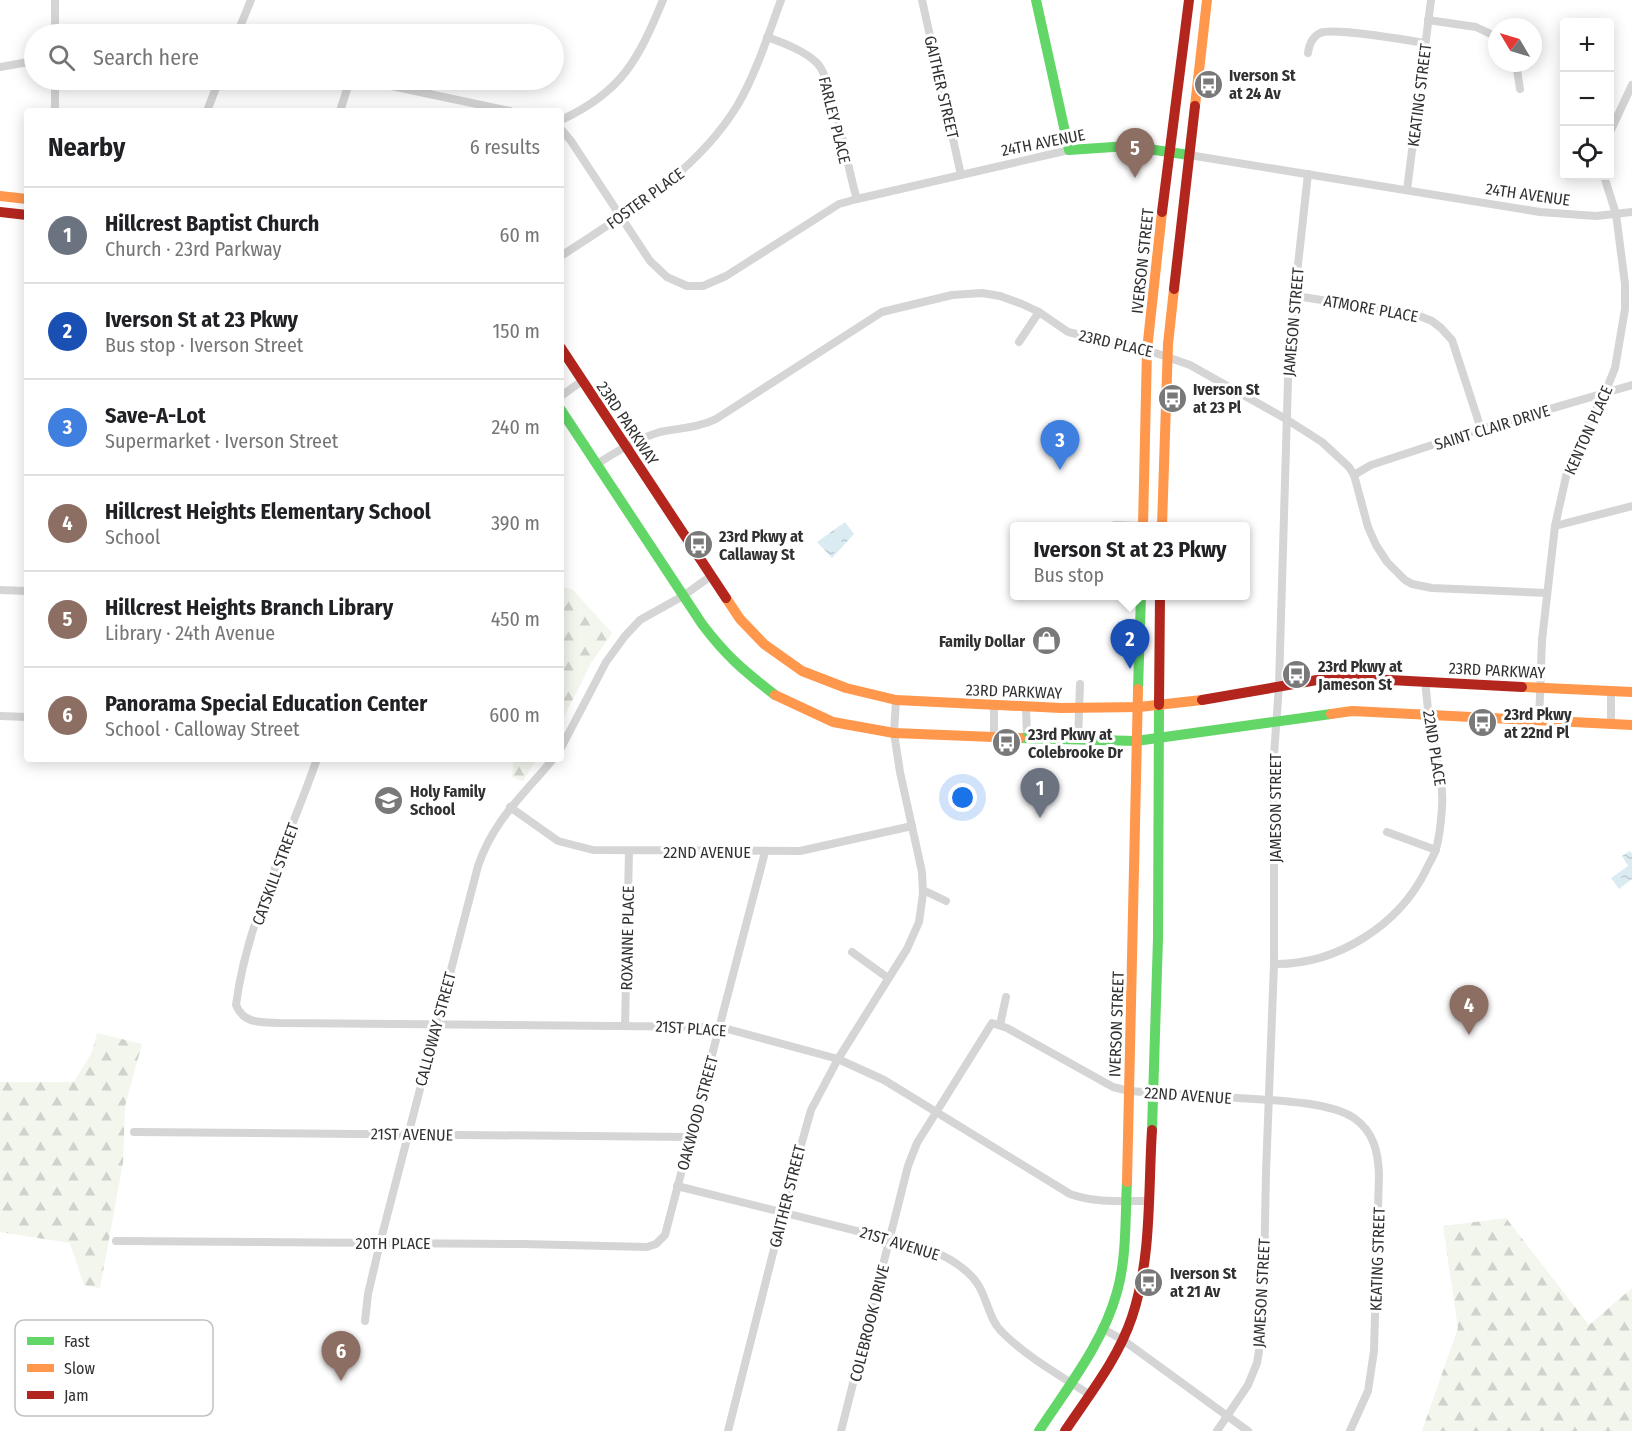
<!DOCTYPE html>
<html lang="en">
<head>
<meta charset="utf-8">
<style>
	:root { --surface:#fff; --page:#f6f6f6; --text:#202124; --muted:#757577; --line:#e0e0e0; --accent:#797979 }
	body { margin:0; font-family:"Fira Sans Condensed",sans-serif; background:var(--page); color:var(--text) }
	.controls { position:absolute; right:18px; top:18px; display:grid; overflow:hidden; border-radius:6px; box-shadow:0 3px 15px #0003 }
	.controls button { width:54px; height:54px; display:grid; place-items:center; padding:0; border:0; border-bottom:2px solid var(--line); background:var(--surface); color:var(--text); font:30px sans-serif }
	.compass { position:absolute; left:1488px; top:18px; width:54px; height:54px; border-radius:50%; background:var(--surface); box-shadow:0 3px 15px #0003; rotate:308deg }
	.you { position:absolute; left:963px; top:798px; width:21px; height:21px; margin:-15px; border:4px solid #fff; border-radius:50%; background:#1a73e8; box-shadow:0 0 0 9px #1a73e833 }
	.badge { display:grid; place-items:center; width:39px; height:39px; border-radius:50%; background:var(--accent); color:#fff; font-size:20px; font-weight:700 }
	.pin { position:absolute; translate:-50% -50px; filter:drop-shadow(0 2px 3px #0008) }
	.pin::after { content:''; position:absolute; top:32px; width:21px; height:18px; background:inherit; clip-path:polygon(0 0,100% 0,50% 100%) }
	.popup { position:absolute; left:1010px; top:522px; width:240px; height:78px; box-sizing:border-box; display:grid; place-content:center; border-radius:6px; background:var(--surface); filter:drop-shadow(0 2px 4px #0005); font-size:20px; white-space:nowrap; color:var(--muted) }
	.popup b { font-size:22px; color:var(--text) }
	.popup::after { content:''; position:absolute; left:50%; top:100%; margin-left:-12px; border:12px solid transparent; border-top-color:var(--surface) }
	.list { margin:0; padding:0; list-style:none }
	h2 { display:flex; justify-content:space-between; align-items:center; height:78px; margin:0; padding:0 24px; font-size:26px }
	h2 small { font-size:20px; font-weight:400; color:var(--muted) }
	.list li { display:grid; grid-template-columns:39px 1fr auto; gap:18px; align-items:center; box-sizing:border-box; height:96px; padding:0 24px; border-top:2px solid var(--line) }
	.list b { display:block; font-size:22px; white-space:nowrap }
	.list p { margin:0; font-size:20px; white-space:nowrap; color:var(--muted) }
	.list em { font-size:20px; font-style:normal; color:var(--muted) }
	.icon { flex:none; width:33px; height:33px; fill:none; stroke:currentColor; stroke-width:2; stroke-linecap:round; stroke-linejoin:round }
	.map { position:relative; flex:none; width:1632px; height:1431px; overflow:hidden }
	.search { position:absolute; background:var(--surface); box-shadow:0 3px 15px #0003; left:24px; top:24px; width:540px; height:66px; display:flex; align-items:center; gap:15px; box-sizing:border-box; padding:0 21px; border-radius:33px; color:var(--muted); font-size:22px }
	.panel { position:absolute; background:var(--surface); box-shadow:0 3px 15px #0003; left:24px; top:108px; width:540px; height:654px; border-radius:6px }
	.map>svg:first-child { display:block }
</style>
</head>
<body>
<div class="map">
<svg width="1632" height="1431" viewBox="0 0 1632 1431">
	<defs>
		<pattern id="forest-firs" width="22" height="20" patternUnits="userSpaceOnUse" patternTransform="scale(1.5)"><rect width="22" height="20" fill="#f2f6ed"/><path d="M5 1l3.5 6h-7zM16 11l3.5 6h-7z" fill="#d0d3cc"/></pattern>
		<pattern id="water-ripples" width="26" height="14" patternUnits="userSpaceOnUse" patternTransform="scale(1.5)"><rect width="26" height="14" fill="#dbebf2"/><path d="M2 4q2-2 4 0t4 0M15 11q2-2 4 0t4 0" fill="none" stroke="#bccad0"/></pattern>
	</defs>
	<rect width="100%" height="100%" fill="#fff"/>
	<!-- forest -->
	<g fill="url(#forest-firs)">
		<path d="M561,586l12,4 39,43 -21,30 -30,60z"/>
		<path d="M514,759h23l-14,22 -11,-4z"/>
		<path d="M97,1033l45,11 -17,62 -2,57 -23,125 -16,-3 -14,-42 -70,-11v-150h74l18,-30z"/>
		<path d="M1506,1218l83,107 43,-37v143h-210l36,-103 -15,-102z"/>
	</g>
	<!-- water -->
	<g fill="url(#water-ripples)">
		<path d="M845,522l9,12 -22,24 -15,-16z"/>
		<path d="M1630,851l2,3v25l-13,10 -8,-11 17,-12 -6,-10z"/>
	</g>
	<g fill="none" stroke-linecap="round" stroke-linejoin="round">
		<!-- street -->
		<g stroke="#d5d5d5" stroke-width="8">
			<path d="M55,0v34"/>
			<path d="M922,0l39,175"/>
			<path d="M1428,20l48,7 21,10"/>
			<path d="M237,34l14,-34"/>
			<path d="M767,37c16,6 36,13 49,25 18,16 31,108 41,137"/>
			<path d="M1308,53c1,-8 4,-16 12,-20 13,-6 86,7 105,10"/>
			<path d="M1516,63l4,26"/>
			<path d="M0,67l34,-6"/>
			<path d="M55,80v31"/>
			<path d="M363,80l147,31"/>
			<path d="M207,111l12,-31"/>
			<path d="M340,111l10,-31"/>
			<path d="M561,120c61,-28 77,-60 102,-120"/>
			<path d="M561,129l10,12 79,120 17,16 20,9h16l23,-10 113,-72 18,-5 212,-49"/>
			<path d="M1610,132l22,-47"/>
			<path d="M1189,155l351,57 56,4 36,-4"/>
			<path d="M1407,190l24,-190"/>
			<path d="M561,256c65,-43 134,-82 176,-150 19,-32 31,-71 44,-106"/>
			<path d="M1296,296l121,19 15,6 9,7 11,12 29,89"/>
			<path d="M1019,342l20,-30"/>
			<path d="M561,396l21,-15"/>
			<path d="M597,464c20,-13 40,-25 63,-32 19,-4 38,-4 56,-13l166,-107 70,-17 30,-2 18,3 22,8 17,8 29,20 79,18 43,15 96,54 36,23 27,25 5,8 14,52 8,18 11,17 18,18 7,4 20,4 115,5"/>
			<path d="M1354,475l17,-10 110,-36 151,-44"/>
			<path d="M1115,525l28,1"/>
			<path d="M1555,526l77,-20"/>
			<path d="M0,590l27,1"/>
			<path d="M1026,707l1,31"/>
			<path d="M0,716l27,1"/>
			<path d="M1539,721l3,-81 13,-114 12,-54 17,-41 21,-38 10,-25 10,-59v-25l-9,-70 -12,-38"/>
			<path d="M1611,724v-33"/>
			<path d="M994,737v-31"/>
			<path d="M1078,740l2,-56"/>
			<path d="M561,748l45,-86 19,-26 15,-16 43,-24 28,-20"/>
			<path d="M317,759c-28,81 -70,161 -81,246 8,20 27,17 45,18l439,4 118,32 46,21 186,114c24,9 52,7 78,7"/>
			<path d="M510,807l48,34 35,9 207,1 112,-25"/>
			<path d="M1387,832l49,18"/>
			<path d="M923,890l23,11"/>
			<path d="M852,952l36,26"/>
			<path d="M1274,964c63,1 125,-39 152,-94 3,-7 8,-14 10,-21 4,-13 5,-28 6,-41 2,-27 -6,-51 -11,-77 -3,-16 -4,-33 -6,-50"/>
			<path d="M625,1025l4,-174"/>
			<path d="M1000,1025l6,-28"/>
			<path d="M134,1132l556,5"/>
			<path d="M677,1186l248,62c20,7 45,21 55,40 8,15 10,33 23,45 25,25 58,43 87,62"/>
			<path d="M116,1241l406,3 125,3 9,-3 9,-9 100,-383"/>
			<path d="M365,1321l3,-27 12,-51 98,-377c16,-47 45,-70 75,-107"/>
			<path d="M1103,1329l20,11 125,91"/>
			<path d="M728,1431l65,-257 18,-64 27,-51 69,-110 12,-27 4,-28 -1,-22 -22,-100 -6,-39 2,-33"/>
			<path d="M841,1431l67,-265 9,-23 75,-120 15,5 106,59 16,4c36,2 73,5 109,7 31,2 91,3 116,20 20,14 24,34 25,56l-5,177 -6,40 -18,40"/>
			<path d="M1217,1431l31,-46 9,-22 6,-36 3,-155 8,-208v-209l5,-70 10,-339 19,-172"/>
		</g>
		<!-- fast -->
		<g stroke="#63d668" stroke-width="10">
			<path d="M1036,0l33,150 59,-4 61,9"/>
			<path d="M561,410l141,214c24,32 42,47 73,71"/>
			<path d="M1138,689l3,-93"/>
			<path d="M1020,738l116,3 195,-27"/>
			<path d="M1152,1130l6,-192 1,-233"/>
			<path d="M1039,1431c29,-44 64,-88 78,-139 10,-35 8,-74 10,-110"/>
		</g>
		<!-- slow -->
		<g stroke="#ff974d" stroke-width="10">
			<path d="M1195,106l12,-106"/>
			<path d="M0,196l27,3"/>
			<path d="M1143,526l4,-176 15,-138"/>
			<path d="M1162,526l6,-182 6,-55"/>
			<path d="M726,598l14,21 24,25 38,27 44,17 50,12 165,8 78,-1 63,-7"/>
			<path d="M1522,687l110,5"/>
			<path d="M775,695l58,27 61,11 126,5"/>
			<path d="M1331,714l21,-3 280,14"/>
			<path d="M1127,1182l11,-493"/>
		</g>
		<!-- jam -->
		<g stroke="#b3261e" stroke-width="10">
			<path d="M0,212l27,3"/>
			<path d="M1162,212l27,-212"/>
			<path d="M1174,289l21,-183"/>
			<path d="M561,348l165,250"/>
			<path d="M1202,700l115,-20 35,-2 170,9"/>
			<path d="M1159,705l1,-109"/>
			<path d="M1065,1431c24,-36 53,-72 67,-114 20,-60 16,-125 20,-187"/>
		</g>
	</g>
	<!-- icons -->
	<defs>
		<symbol id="bus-disc" viewBox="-11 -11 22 22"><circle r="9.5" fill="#797979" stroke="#fff"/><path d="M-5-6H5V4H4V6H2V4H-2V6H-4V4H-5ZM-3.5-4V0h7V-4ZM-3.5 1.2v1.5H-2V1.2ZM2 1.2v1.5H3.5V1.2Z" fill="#fff"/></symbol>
		<symbol id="shop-disc" viewBox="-11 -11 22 22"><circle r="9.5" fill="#797979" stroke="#fff"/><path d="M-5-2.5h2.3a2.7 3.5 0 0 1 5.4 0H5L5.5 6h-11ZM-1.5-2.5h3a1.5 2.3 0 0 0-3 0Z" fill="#fff"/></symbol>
		<symbol id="school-disc" viewBox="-11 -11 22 22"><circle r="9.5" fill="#797979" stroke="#fff"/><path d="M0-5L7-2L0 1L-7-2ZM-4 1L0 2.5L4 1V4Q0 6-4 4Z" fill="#fff"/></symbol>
	</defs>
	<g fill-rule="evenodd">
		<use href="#bus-disc" x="1192" y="68" width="33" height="33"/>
		<use href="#bus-disc" x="1156" y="382" width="33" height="33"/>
		<use href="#bus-disc" x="682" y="528" width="33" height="33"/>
		<use href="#shop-disc" x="1030" y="624" width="33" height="33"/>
		<use href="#bus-disc" x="1280" y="658" width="33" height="33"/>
		<use href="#bus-disc" x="1466" y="706" width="33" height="33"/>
		<use href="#bus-disc" x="990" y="726" width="33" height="33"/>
		<use href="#school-disc" x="372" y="784" width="33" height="33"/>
		<use href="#bus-disc" x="1132" y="1266" width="33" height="33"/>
	</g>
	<g text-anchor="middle" stroke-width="6" stroke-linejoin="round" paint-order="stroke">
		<!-- poi labels -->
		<g font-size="16" font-weight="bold" fill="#313131" stroke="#fff" text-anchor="start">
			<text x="1229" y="81">Iverson St<tspan x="1229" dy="18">at 24 Av</tspan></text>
			<text x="1193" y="395">Iverson St<tspan x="1193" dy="18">at 23 Pl</tspan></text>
			<text x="719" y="542">23rd Pkwy at<tspan x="719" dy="18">Callaway St</tspan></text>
			<text x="1025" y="647" text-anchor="end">Family Dollar</text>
			<text x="1318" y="672">23rd Pkwy at<tspan x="1318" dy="18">Jameson St</tspan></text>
			<text x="1504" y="720">23rd Pkwy<tspan x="1504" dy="18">at 22nd Pl</tspan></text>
			<text x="1028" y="740">23rd Pkwy at<tspan x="1028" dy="18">Colebrooke Dr</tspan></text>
			<text x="410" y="797">Holy Family<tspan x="410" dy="18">School</tspan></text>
			<text x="1170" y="1279">Iverson St<tspan x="1170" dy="18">at 21 Av</tspan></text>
		</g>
		<!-- street labels -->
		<g font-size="16" fill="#313131" stroke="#fff">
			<text transform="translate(942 87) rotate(77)" y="6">GAITHER STREET</text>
			<text transform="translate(1419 95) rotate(-83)" y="6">KEATING STREET</text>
			<text transform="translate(835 120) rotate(76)" y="6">FARLEY PLACE</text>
			<text transform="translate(1043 142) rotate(-11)" y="6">24TH AVENUE</text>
			<text transform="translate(1528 194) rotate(8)" y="6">24TH AVENUE</text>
			<text transform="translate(645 198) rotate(-36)" y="6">FOSTER PLACE</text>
			<text transform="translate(1142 261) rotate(-84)" y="6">IVERSON STREET</text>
			<text transform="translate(1371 308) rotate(10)" y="6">ATMORE PLACE</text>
			<text transform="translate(1293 322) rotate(-85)" y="6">JAMESON STREET</text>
			<text transform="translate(1116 343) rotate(13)" y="6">23RD PLACE</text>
			<text transform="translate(628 423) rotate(56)" y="6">23RD PARKWAY</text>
			<text transform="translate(1492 427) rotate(-17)" y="6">SAINT CLAIR DRIVE</text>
			<text transform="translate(1588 430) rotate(-66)" y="6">KENTON PLACE</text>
			<text transform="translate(1497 670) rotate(3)" y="6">23RD PARKWAY</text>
			<text transform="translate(1014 691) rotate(2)" y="6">23RD PARKWAY</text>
			<text transform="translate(1435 748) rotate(81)" y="6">22ND PLACE</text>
			<text transform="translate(1275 808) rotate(-90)" y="6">JAMESON STREET</text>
			<text x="707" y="858">22ND AVENUE</text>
			<text transform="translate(275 874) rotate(-70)" y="6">CATSKILL STREET</text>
			<text transform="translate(627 938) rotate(-89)" y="6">ROXANNE PLACE</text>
			<text transform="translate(1116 1024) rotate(-88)" y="6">IVERSON STREET</text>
			<text transform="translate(691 1028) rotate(4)" y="6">21ST PLACE</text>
			<text transform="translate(435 1029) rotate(-75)" y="6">CALLOWAY STREET</text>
			<text transform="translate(1188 1095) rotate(4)" y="6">22ND AVENUE</text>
			<text transform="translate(697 1113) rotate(-75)" y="6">OAKWOOD STREET</text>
			<text transform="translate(412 1134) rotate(1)" y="6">21ST AVENUE</text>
			<text transform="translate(787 1196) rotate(-76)" y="6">GAITHER STREET</text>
			<text x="393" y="1249">20TH PLACE</text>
			<text transform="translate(900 1243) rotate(17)" y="6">21ST AVENUE</text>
			<text transform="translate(1377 1259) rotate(-88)" y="6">KEATING STREET</text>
			<text transform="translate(1261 1293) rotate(-87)" y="6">JAMESON STREET</text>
			<text transform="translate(869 1323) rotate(-76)" y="6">COLEBROOK DRIVE</text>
		</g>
	</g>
	<!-- legend -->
	<rect x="15" y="1320" width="198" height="96" rx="9" fill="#fff" stroke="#c1c1c1" stroke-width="1.5"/>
	<rect x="27" y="1337" width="27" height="8" fill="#63d668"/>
	<rect x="27" y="1364" width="27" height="8" fill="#ff974d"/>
	<rect x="27" y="1391" width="27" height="8" fill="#b3261e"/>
	<g font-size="16" fill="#313131">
		<text x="64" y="1347">Fast</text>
		<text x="64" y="1374">Slow</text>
		<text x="64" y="1401">Jam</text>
	</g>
</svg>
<div class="controls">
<button>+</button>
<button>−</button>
<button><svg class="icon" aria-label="locate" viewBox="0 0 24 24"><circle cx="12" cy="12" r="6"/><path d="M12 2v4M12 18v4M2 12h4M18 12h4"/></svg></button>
</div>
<svg class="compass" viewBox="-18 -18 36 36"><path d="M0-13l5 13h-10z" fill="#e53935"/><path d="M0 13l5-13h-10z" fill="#757577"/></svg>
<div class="you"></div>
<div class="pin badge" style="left:1040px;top:818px;background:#6b7280">1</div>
<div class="pin badge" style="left:1130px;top:669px;background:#1a4fb4">2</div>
<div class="popup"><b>Iverson St at 23 Pkwy</b>Bus stop</div>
<div class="pin badge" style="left:1060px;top:470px;background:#3f7fe0">3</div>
<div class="pin badge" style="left:1469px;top:1035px;background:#8d6e63">4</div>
<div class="pin badge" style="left:1135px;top:178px;background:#8d6e63">5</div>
<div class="pin badge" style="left:341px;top:1381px;background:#8d6e63">6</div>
<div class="search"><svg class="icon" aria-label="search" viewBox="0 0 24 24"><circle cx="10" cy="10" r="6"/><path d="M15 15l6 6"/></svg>Search here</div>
<section class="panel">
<h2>Nearby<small>6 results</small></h2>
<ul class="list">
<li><span class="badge" style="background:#6b7280">1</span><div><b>Hillcrest Baptist Church</b><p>Church · 23rd Parkway</p></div><em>60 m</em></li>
<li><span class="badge" style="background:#1a4fb4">2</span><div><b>Iverson St at 23 Pkwy</b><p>Bus stop · Iverson Street</p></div><em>150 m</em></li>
<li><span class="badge" style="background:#3f7fe0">3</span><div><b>Save-A-Lot</b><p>Supermarket · Iverson Street</p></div><em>240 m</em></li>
<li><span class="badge" style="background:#8d6e63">4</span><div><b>Hillcrest Heights Elementary School</b><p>School</p></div><em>390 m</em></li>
<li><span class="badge" style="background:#8d6e63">5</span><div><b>Hillcrest Heights Branch Library</b><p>Library · 24th Avenue</p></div><em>450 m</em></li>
<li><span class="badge" style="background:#8d6e63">6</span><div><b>Panorama Special Education Center</b><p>School · Calloway Street</p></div><em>600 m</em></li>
</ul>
</section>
</div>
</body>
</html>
